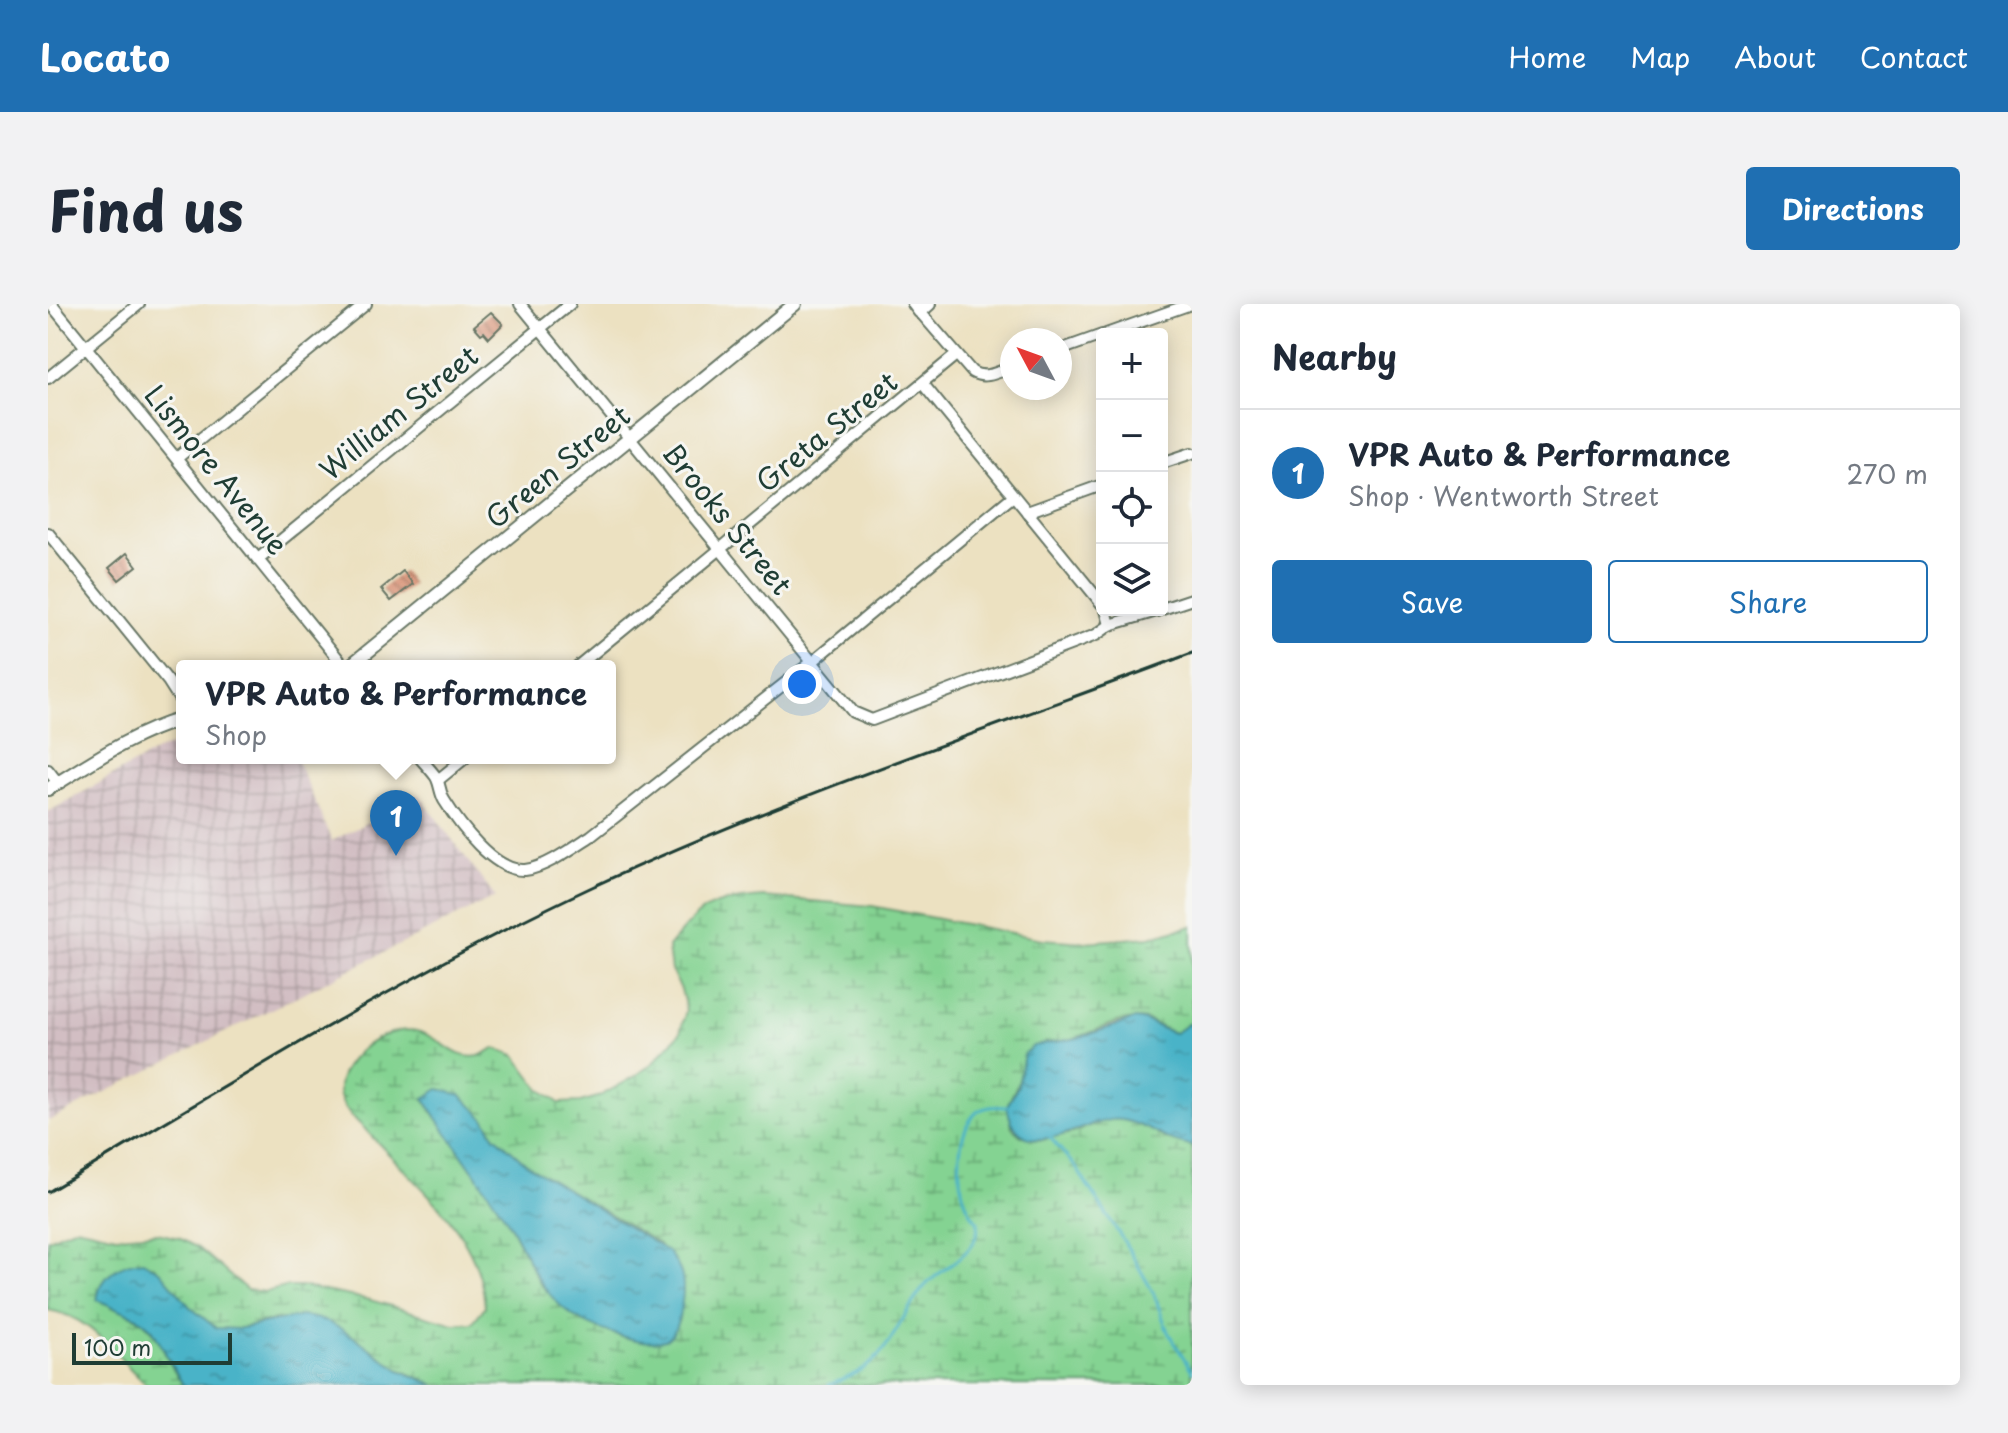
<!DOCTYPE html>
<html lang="en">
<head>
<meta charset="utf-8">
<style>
	:root { --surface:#fff; --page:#f2f2f3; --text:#1f2937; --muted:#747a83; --line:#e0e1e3; --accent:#1f6fb2 }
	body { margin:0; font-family:"Playpen Sans",sans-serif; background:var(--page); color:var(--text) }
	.controls { position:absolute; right:24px; top:24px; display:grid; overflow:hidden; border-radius:8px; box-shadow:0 4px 20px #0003 }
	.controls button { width:72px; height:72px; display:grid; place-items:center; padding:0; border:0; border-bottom:2px solid var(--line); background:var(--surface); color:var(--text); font:40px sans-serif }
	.compass { position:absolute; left:952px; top:24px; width:72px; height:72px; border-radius:50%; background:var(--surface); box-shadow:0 4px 20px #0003; rotate:311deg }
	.scale { position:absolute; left:24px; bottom:20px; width:160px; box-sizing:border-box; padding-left:8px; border:4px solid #1f3d34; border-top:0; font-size:22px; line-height:28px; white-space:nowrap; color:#1f3d34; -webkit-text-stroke:6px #f6f6f2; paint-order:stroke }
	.you { position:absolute; left:754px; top:380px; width:28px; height:28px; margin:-20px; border:6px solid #fff; border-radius:50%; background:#1a73e8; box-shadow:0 0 0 12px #1a73e833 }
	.badge { display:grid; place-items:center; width:52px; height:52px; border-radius:50%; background:var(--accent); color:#fff; font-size:26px; font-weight:700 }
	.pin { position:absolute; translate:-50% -66px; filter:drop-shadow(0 2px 4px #0008) }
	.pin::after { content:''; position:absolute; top:42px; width:28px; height:24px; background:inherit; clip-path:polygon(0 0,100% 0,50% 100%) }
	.popup { position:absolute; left:128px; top:356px; width:440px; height:104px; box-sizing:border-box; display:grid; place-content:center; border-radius:8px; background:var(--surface); filter:drop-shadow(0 2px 6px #0005); font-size:26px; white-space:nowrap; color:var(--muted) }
	.popup b { font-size:30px; color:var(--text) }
	.popup::after { content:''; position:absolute; left:50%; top:100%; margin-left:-16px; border:16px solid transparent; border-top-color:var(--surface) }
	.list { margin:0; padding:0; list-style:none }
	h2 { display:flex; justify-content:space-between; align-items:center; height:104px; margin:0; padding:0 32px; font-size:34px }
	h2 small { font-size:26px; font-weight:400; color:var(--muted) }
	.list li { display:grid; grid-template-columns:52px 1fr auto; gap:24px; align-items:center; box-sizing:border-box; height:128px; padding:0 32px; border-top:2px solid var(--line) }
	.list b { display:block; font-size:30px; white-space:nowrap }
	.list p { margin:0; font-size:26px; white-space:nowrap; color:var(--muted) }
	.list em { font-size:26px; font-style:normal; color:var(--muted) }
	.actions { display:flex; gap:16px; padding:24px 32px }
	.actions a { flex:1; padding:18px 0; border:2px solid var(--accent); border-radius:8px; text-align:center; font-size:28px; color:var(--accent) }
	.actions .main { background:var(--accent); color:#fff }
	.icon { flex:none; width:44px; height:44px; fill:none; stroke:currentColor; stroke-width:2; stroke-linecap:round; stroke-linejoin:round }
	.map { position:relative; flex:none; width:1144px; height:1081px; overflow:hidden; border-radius:8px }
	header { display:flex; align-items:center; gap:48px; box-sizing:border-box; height:112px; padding:0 40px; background:var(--accent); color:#fff }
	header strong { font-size:38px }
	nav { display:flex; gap:44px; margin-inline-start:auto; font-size:28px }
	.intro { display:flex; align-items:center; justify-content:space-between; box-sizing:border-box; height:192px; padding:0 48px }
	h1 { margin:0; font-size:56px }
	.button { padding:20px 36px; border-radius:8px; background:var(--accent); color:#fff; font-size:28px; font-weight:700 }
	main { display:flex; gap:48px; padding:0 48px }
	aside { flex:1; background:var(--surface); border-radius:8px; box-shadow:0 4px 20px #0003 }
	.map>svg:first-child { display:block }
</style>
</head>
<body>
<header>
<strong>Locato</strong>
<nav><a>Home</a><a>Map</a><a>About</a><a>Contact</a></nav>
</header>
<div class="intro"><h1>Find us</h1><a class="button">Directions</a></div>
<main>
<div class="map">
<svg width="1144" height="1081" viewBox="0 0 1144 1081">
	<defs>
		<pattern id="industrial-grid" width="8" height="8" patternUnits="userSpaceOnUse" patternTransform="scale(2)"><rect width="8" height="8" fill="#d2bec3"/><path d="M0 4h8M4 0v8" fill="none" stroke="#aa9c9f"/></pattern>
		<pattern id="wetland-marsh" width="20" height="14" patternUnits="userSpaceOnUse" patternTransform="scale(2)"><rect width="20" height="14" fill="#84d392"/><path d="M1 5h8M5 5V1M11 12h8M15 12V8" fill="none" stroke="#6bac78"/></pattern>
		<pattern id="water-ripples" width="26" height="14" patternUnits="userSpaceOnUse" patternTransform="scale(2)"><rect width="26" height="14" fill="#4ab3c8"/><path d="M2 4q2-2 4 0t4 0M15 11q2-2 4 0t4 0" fill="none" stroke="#3d93a3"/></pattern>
		<pattern id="building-back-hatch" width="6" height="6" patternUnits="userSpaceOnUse" patternTransform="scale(2)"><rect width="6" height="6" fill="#d89174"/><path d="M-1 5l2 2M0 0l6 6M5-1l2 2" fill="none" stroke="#af7860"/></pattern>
	</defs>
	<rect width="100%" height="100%" fill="#f6f6f2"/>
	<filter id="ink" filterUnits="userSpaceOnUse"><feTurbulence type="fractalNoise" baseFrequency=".0125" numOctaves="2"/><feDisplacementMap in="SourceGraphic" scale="16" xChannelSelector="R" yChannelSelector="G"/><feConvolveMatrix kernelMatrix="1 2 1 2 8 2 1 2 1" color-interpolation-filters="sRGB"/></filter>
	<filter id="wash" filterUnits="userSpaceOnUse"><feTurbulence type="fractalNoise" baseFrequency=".006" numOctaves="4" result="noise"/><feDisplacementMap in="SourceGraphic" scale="32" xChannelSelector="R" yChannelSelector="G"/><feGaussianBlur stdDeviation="1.8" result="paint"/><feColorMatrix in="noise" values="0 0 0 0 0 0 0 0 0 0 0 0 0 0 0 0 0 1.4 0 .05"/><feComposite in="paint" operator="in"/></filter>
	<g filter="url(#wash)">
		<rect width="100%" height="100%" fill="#ece1c1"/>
		<!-- industrial -->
		<path fill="url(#industrial-grid)" d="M134,439v15h114l36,83 87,-46 76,102 -447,224v-309l112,-63z"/>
		<!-- wetland -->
		<path fill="url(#wetland-marsh)" stroke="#528863" stroke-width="2" fill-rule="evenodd" d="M715,593l109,9 170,33 43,3 65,-5 42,-11v95l-17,12c-13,-3 -23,-14 -36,-14 -33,0 -60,26 -94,23l-24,34 -14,30 6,23 8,7 30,1 22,-4 28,-12 12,-2 13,1 22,8 18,11 26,7v239h-757l-39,-17 -44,-33 -11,-5 -61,-11 -43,10 -21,-1 -26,-21 -37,-42 -36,43c48,18 40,42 66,77h-36c-32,-28 -53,-68 -99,-75v-71l28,-12 40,9 41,-3 22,5 19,10 49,42 19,2 19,-5h20l65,13 84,24 18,-1 13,-16c-4,-77 -73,-125 -120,-178 -10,-10 -22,-19 -25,-33 -7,-24 23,-52 43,-60 53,-22 60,27 96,20 5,-2 11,-6 16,-8l20,7 25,34 19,14 21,-1 18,-5 36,-20 18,-13 28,-31 6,-23 -5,-21 -10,-18 -3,-24c36,-42 38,-45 95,-50zM391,785l45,29 10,17 35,31 130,78 24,45 -5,33 -33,19 -23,-4 -49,-21 -16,-15 -16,-16 -36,-69 -81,-117z"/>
		<!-- water -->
		<g fill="url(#water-ripples)" stroke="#34787e" stroke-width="2">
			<path d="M1087,715c16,1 25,11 40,14l17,-12v125c-26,-3 -44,-22 -70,-26 -35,-6 -103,55 -115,-14l11,-20 6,-32 9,-8 45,-8z"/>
			<path d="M391,785l22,6 23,23 10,17 35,31 138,85c7,8 13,16 15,26 3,14 -2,57 -17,63 -21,8 -75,-13 -93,-25 -36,-25 -46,-65 -68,-100 -26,-39 -55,-77 -80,-117z"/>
			<path d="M95,957l18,11 29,35 26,21 21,1 64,-13c36,1 66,32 94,51 11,8 27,12 40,18h-252l-31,-56 -16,-13 -39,-16c3,-24 23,-38 46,-39z"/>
		</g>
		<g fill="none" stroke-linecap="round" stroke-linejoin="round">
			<!-- stream -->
			<g stroke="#4ab3c8" stroke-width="3">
				<path d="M1001,832l28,33 48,74 28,49 15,40 24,39"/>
				<path d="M781,1081c15,-6 31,-12 43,-23 24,-22 32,-52 53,-76 18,-20 55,-32 53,-64 -23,-22 -26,-88 -1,-110 8,-6 21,-6 30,-5"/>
			</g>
		</g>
		<g id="blocks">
			<!-- building -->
			<g fill="url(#building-back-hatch)">
				<path d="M443,8l12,12 -14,14 -5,-6 -3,2 -7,-8z"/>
				<path d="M79,249l10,13 -18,14 -10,-12z"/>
				<path d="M355,267l10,13 -22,17 -10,-12z"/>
			</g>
		</g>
	</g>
	<g filter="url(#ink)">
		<use href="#blocks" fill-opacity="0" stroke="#677665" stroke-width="2"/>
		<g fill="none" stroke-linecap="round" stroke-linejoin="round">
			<defs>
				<g id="minor">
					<path d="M3,0l293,362"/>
					<path d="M472,0l333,408 19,8 224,-85 14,-10 50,-15"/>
					<path d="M872,8l52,60c13,8 26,0 40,-5"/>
					<path d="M1058,30l85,-30"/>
					<path d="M1012,46l42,-15"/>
					<path d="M0,74l91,-74"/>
					<path d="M875,80l179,220"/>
					<path d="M129,154l189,-154"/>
					<path d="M1114,159l30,-10"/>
					<path d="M979,208l75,-27"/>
					<path d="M0,229l120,148 14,22"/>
					<path d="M210,255l312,-255"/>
					<path d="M1114,305l30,-10"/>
					<path d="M1058,306l4,15"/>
					<path d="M530,362l378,-311"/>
					<path d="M372,454c5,6 11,12 16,19 4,7 4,16 8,23 15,24 50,72 81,70 20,-2 49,-23 66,-34l221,-174 201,-166"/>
					<path d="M0,466l10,13"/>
					<path d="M390,476l27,-22"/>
				</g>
				<g id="tertiary">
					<path d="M866,0l6,8 9,-8"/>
					<path d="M302,362l445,-362"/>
					<path d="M0,485c44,-27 85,-56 134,-70"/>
				</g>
			</defs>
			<!-- minor casing -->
			<use href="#minor" stroke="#677665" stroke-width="14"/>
			<!-- tertiary casing -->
			<use href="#tertiary" stroke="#677665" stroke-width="16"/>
			<!-- path -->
			<path stroke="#677665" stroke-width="2" stroke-dasharray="2 6" stroke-linecap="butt" d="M265,362l13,-6"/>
			<!-- minor -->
			<use href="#minor" stroke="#fff" stroke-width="10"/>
			<!-- tertiary -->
			<use href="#tertiary" stroke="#fff" stroke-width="12"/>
			<!-- rail -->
			<path stroke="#1f3d34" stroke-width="3" d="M0,888c179,-106 356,-217 544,-305 195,-91 399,-158 600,-234"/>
		</g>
	</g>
	<g text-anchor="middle" stroke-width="6" stroke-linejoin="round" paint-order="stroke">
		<!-- street labels -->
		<g font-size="28" fill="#1f3d34" stroke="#f6f6f2">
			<text transform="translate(351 109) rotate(-39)" y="10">William Street</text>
			<text transform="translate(779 128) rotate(-39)" y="10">Greta Street</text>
			<text transform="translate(510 163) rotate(-39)" y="10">Green Street</text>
			<text transform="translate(168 166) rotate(51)" y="10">Lismore Avenue</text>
			<text transform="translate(679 215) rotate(51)" y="10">Brooks Street</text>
		</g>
	</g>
</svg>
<div class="controls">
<button>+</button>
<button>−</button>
<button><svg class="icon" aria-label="locate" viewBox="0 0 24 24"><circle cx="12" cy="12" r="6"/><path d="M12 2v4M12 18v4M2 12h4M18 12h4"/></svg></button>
<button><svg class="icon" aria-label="layers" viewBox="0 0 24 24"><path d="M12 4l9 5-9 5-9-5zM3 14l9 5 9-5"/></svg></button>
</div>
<svg class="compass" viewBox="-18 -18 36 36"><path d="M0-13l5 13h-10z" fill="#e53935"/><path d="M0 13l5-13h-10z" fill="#747a83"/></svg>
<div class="scale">100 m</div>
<div class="you"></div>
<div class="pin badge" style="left:348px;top:552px">1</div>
<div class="popup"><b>VPR Auto &amp; Performance</b>Shop</div>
</div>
<aside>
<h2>Nearby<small></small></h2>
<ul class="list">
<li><span class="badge">1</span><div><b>VPR Auto &amp; Performance</b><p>Shop · Wentworth Street</p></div><em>270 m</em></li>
</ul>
<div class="actions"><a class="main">Save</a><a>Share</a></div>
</aside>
</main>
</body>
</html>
